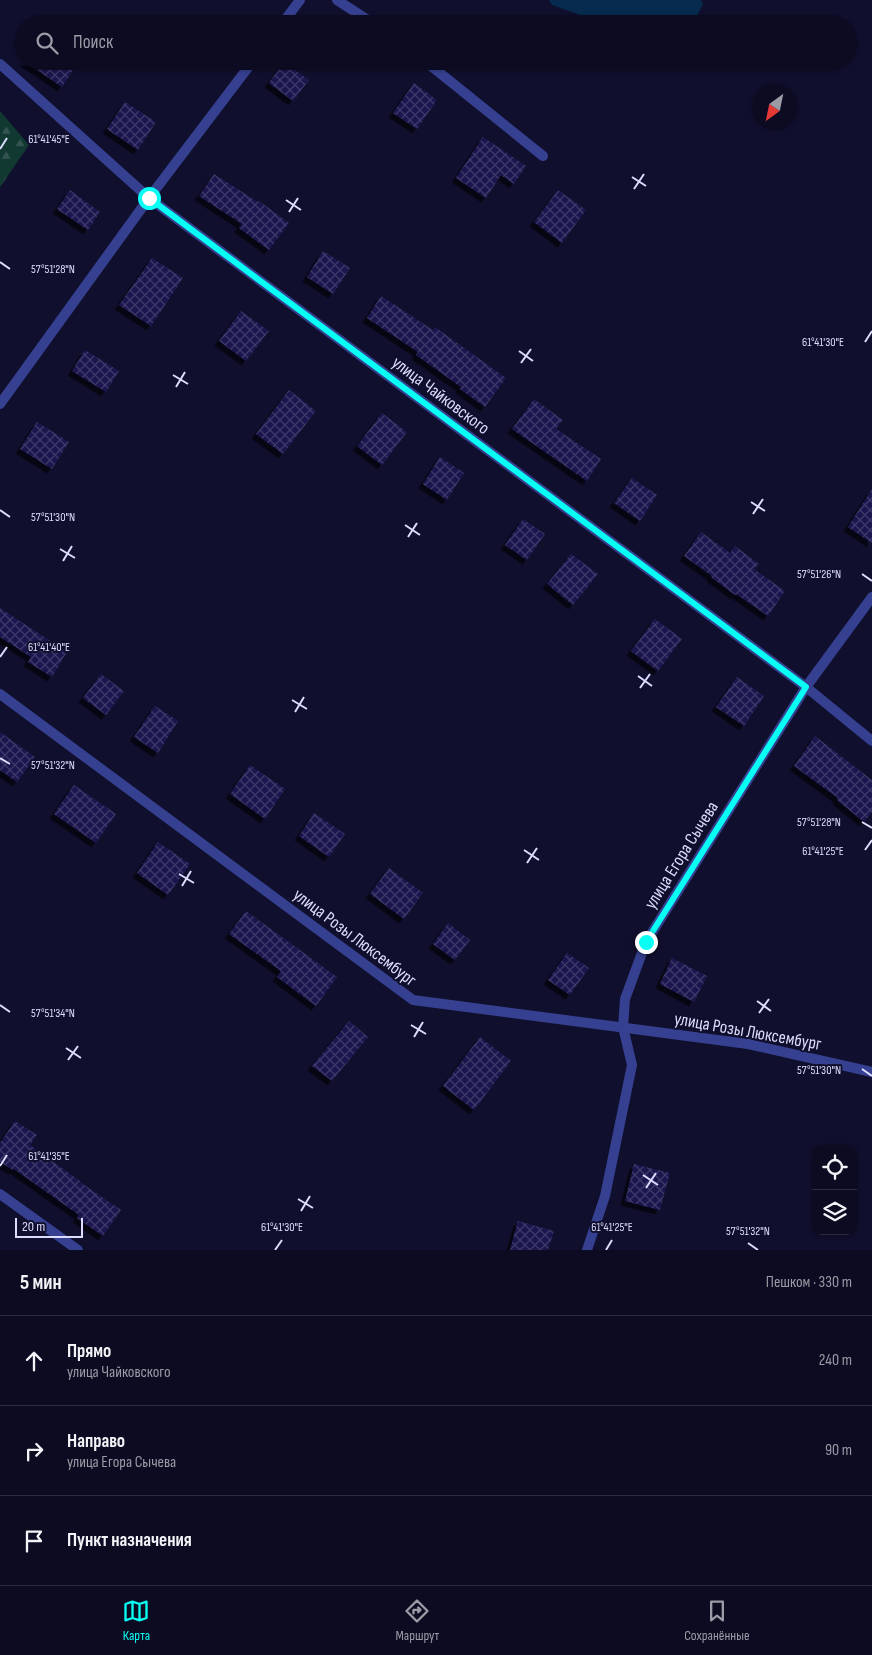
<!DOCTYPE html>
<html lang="ru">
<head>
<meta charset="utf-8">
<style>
	:root { --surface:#0c0b22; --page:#15142a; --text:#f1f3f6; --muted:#9a9ba5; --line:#2c2b40; --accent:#07fff4 }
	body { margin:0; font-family:"Sofia Sans Condensed",sans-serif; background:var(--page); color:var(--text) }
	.controls { position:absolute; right:15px; bottom:15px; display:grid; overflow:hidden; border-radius:10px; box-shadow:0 1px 4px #0004 }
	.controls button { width:45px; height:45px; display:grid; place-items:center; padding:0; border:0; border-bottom:1px solid var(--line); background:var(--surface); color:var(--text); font:25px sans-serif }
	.compass { position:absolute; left:752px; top:85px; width:45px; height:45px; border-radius:50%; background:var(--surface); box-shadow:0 1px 4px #0004; rotate:213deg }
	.scale { position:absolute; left:15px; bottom:12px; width:68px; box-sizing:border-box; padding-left:5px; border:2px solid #dbdcff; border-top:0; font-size:14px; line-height:18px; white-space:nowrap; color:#dbdcff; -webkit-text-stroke:4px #100f2d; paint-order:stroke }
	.stop { position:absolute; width:15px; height:15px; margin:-11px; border:4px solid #07fff4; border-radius:50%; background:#fff }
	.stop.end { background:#07fff4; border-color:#fff; box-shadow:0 1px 5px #0008 }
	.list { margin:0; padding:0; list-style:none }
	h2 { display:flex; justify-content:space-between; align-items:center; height:65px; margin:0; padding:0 20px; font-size:21px }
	h2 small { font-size:16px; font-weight:400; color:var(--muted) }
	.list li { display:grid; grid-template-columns:32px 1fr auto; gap:15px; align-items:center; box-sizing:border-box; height:90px; padding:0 20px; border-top:1px solid var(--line) }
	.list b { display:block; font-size:19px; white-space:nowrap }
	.list p { margin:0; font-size:16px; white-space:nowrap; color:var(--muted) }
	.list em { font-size:16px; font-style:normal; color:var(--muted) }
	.icon { flex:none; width:28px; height:28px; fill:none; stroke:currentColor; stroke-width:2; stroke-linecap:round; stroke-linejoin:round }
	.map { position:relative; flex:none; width:872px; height:1250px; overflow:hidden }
	.search { position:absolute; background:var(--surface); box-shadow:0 1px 4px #0004; left:15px; right:15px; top:15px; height:55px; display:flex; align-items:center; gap:12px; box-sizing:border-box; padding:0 18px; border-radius:28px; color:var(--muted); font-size:19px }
	.sheet { height:335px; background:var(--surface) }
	nav { display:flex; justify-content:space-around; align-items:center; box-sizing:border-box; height:70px; border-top:1px solid var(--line); background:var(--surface); font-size:14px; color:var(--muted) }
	nav a { display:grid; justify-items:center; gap:2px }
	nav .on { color:var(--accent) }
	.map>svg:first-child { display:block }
</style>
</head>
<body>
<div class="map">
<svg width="872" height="1250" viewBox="0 0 872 1250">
	<defs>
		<pattern id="forest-firs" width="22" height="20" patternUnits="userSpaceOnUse" patternTransform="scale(1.25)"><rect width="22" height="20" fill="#113831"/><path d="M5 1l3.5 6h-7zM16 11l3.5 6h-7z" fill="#335450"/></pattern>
		<pattern id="building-cross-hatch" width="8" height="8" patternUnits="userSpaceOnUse" patternTransform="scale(1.25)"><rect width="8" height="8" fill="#1c1950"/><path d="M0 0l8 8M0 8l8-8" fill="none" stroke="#3c3a6a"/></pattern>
		<filter id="shadow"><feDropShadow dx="-4.5" dy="4.5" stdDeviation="0" flood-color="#0009"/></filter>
	</defs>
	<rect width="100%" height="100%" fill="#100f2d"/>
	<!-- forest -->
	<path fill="url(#forest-firs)" d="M0,111l29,34 -29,42z"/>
	<!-- water -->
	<path fill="#062b4f" d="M549,0h152l2,4 -10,20h-105l-2,-7 -34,-12z"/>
	<!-- building -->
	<g fill="url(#building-cross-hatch)" filter="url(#shadow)">
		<path d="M24,61h55l-17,26z"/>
		<path d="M284,62l25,18 -16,21 -24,-18z"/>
		<path d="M414,83l23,17 -20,29 -24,-16z"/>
		<path d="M125,102l31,20 -18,28 -31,-21z"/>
		<path d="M483,137l43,29 -12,18 -13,-9 -15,23 -30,-20z"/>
		<path d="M214,174l44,28 1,-1 30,22 -20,27 -30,-22 3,-4 -43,-28z"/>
		<path d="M70,190l30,22 -12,18 -31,-21z"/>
		<path d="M558,190l28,20 -24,33 -28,-21z"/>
		<path d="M323,251l27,17 -17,26 -26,-17z"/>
		<path d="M152,258l31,20 -32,48 -32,-21z"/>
		<path d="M381,296l52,34 2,-3 71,51 -21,29 -25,-18 1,-2 -45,-32 2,-3 -51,-34z"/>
		<path d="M241,311l28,20 -23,30 -27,-20z"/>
		<path d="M85,350l34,21 -13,21 -34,-21z"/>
		<path d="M289,390l27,21 -33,43 -27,-20z"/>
		<path d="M534,399l29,21 -7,9 45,30 -14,22 -75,-52z"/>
		<path d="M382,413l25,19 -25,33 -25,-19z"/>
		<path d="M37,422l32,20 -17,27 -32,-20z"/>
		<path d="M440,457l24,16 -17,27 -24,-16z"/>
		<path d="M632,478l25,17 -17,26 -26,-18z"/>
		<path d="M872,489v54l-24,-16z"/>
		<path d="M523,519l22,15 -18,26 -22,-15z"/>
		<path d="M701,532l29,21 5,-7 24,18 -5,5 31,22 -17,25 -32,-22 -1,1 -24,-18 1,-1 -28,-20z"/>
		<path d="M571,554l27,20 -25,31 -26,-21z"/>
		<path d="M0,608l67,44 -15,25 -24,-15 3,-5 -31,-20z"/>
		<path d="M655,619l27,20 -24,32 -27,-20z"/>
		<path d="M101,674l23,17 -18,24 -23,-17z"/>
		<path d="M737,677l27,19 -20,30 -28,-19z"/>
		<path d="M155,706l23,15 -20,32 -24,-16z"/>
		<path d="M0,732l35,25 -18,25 -17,-12z"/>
		<path d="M815,736l57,44v32l-8,10 -27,-22 1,-2 -44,-32z"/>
		<path d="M250,765l35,24 -20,30 -35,-25z"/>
		<path d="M74,785l42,29 -20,29 -42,-29z"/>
		<path d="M314,813l31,21 -16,23 -30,-21z"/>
		<path d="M158,842l32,22 -22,31 -31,-22z"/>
		<path d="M389,868l34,25 -19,26 -34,-25z"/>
		<path d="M246,911l91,66 -21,29 -39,-29 4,-6 -52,-37z"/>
		<path d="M448,923l22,17 -15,20 -22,-16z"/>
		<path d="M567,953l22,15 -19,27 -22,-15z"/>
		<path d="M672,958l35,18 -13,26 -34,-18z"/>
		<path d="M349,1021l19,16 -36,44 -20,-15z"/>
		<path d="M480,1037l31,24 -37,49 -31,-24z"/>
		<path d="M15,1121l22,14 -7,10 50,36v1l41,28 -18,26 -26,-18 2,-3 -65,-46 -1,1 -13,-8v-19z"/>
		<path d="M634,1164l36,9 -10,37 -35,-9z"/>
		<path d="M518,1221l36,10 -6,19h-38z"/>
	</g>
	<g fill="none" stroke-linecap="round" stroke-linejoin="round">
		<!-- minor -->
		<g stroke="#364090" stroke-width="10">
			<path d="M337,0l37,24"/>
			<path d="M282,24l18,-24"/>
			<path d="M425,61l118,95"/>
			<path d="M0,64l149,134 657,489 66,54"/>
			<path d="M0,404l149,-206 104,-137"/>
			<path d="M0,694l413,306 335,44 124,28"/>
			<path d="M0,1194l78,56"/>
			<path d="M587,1250l18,-54 27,-131 -9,-38 2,-28 21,-57 160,-255 66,-90"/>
		</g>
	</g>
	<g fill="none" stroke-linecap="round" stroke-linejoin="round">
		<!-- route -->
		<path stroke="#07fff4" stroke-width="6" d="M149,198l657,489 -160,255"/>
	</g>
	<!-- ticks -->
	<path fill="none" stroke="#dbdcff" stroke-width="2" d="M0,149l7,-11M632,177l14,9M634,189l10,-15M286,200l15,10M289,212l9,-14M0,262l10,7M865,342l7,-11M519,351l14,10M521,363l10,-14M173,375l15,9M176,387l9,-15M751,502l14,9M0,510l10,7M753,514l10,-15M405,525l15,10M408,537l9,-14M60,549l15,9M63,561l9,-15M862,574l10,7M0,657l7,-10M638,676l14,10M640,688l10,-14M292,700l15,9M295,712l9,-15M0,758l10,6M862,822l10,6M524,850l15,10M865,850l7,-10M527,863l10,-15M179,874l15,9M182,886l9,-15M757,1001l14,10M0,1005l10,7M759,1013l10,-14M411,1025l15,9M414,1037l9,-15M66,1048l15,10M68,1060l10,-14M862,1069l10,7M0,1166l7,-11M643,1175l15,10M646,1188l10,-15M298,1199l15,9M301,1211l9,-15M748,1243l10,7M275,1250l7,-10M606,1250l6,-10"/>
	<g text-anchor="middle" stroke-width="4" stroke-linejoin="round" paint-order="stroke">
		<!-- street labels -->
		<g font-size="18" fill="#dbdcff" stroke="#100f2d">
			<text transform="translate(441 395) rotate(37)" y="6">улица Чайковского</text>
			<text transform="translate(681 855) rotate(-58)" y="6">улица Егора Сычева</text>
			<text transform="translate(355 937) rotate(37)" y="6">улица Розы Люксембург</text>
			<text transform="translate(748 1031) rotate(10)" y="6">улица Розы Люксембург</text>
		</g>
	</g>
	<g font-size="12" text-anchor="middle" fill="#dbdcff" stroke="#100f2d" stroke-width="4" stroke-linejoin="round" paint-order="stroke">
		<text x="49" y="143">61°41'45"E</text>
		<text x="53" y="273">57°51'28"N</text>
		<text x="823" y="346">61°41'30"E</text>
		<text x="53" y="521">57°51'30"N</text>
		<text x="819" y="578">57°51'26"N</text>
		<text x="49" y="651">61°41'40"E</text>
		<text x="53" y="769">57°51'32"N</text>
		<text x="819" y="826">57°51'28"N</text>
		<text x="823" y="855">61°41'25"E</text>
		<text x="53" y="1017">57°51'34"N</text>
		<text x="819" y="1074">57°51'30"N</text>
		<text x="49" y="1160">61°41'35"E</text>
		<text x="282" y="1231">61°41'30"E</text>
		<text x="612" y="1231">61°41'25"E</text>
		<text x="748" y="1235">57°51'32"N</text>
	</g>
</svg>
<div class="controls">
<button><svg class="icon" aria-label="locate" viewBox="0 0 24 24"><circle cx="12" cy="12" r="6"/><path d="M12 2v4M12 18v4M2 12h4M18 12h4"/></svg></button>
<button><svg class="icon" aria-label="layers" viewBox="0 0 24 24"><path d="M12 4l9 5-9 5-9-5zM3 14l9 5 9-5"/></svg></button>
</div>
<svg class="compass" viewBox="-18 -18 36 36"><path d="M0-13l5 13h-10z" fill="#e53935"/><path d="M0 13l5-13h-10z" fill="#9a9ba5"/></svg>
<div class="scale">20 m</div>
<div class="stop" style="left:149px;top:198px"></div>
<div class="stop end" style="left:646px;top:942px"></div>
<div class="search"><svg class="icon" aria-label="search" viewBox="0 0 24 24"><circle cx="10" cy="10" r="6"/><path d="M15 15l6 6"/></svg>Поиск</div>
</div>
<section class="sheet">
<h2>5 мин<small>Пешком · 330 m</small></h2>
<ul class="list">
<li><svg class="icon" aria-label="ahead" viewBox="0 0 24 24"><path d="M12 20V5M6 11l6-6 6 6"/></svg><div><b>Прямо</b><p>улица Чайковского</p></div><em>240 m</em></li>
<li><svg class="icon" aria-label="right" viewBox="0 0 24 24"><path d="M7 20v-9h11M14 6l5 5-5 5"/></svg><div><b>Направо</b><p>улица Егора Сычева</p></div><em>90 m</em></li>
<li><svg class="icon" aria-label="arrive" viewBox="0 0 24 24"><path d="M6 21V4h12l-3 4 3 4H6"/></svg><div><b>Пункт назначения</b></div></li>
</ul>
</section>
<nav>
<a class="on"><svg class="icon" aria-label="map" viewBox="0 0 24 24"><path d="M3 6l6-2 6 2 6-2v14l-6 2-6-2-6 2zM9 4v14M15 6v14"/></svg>Карта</a>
<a><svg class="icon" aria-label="directions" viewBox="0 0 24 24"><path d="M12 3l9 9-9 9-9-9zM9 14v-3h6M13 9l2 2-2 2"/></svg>Маршрут</a>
<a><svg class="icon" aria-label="saved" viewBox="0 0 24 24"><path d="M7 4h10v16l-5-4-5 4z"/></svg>Сохранённые</a>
</nav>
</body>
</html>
